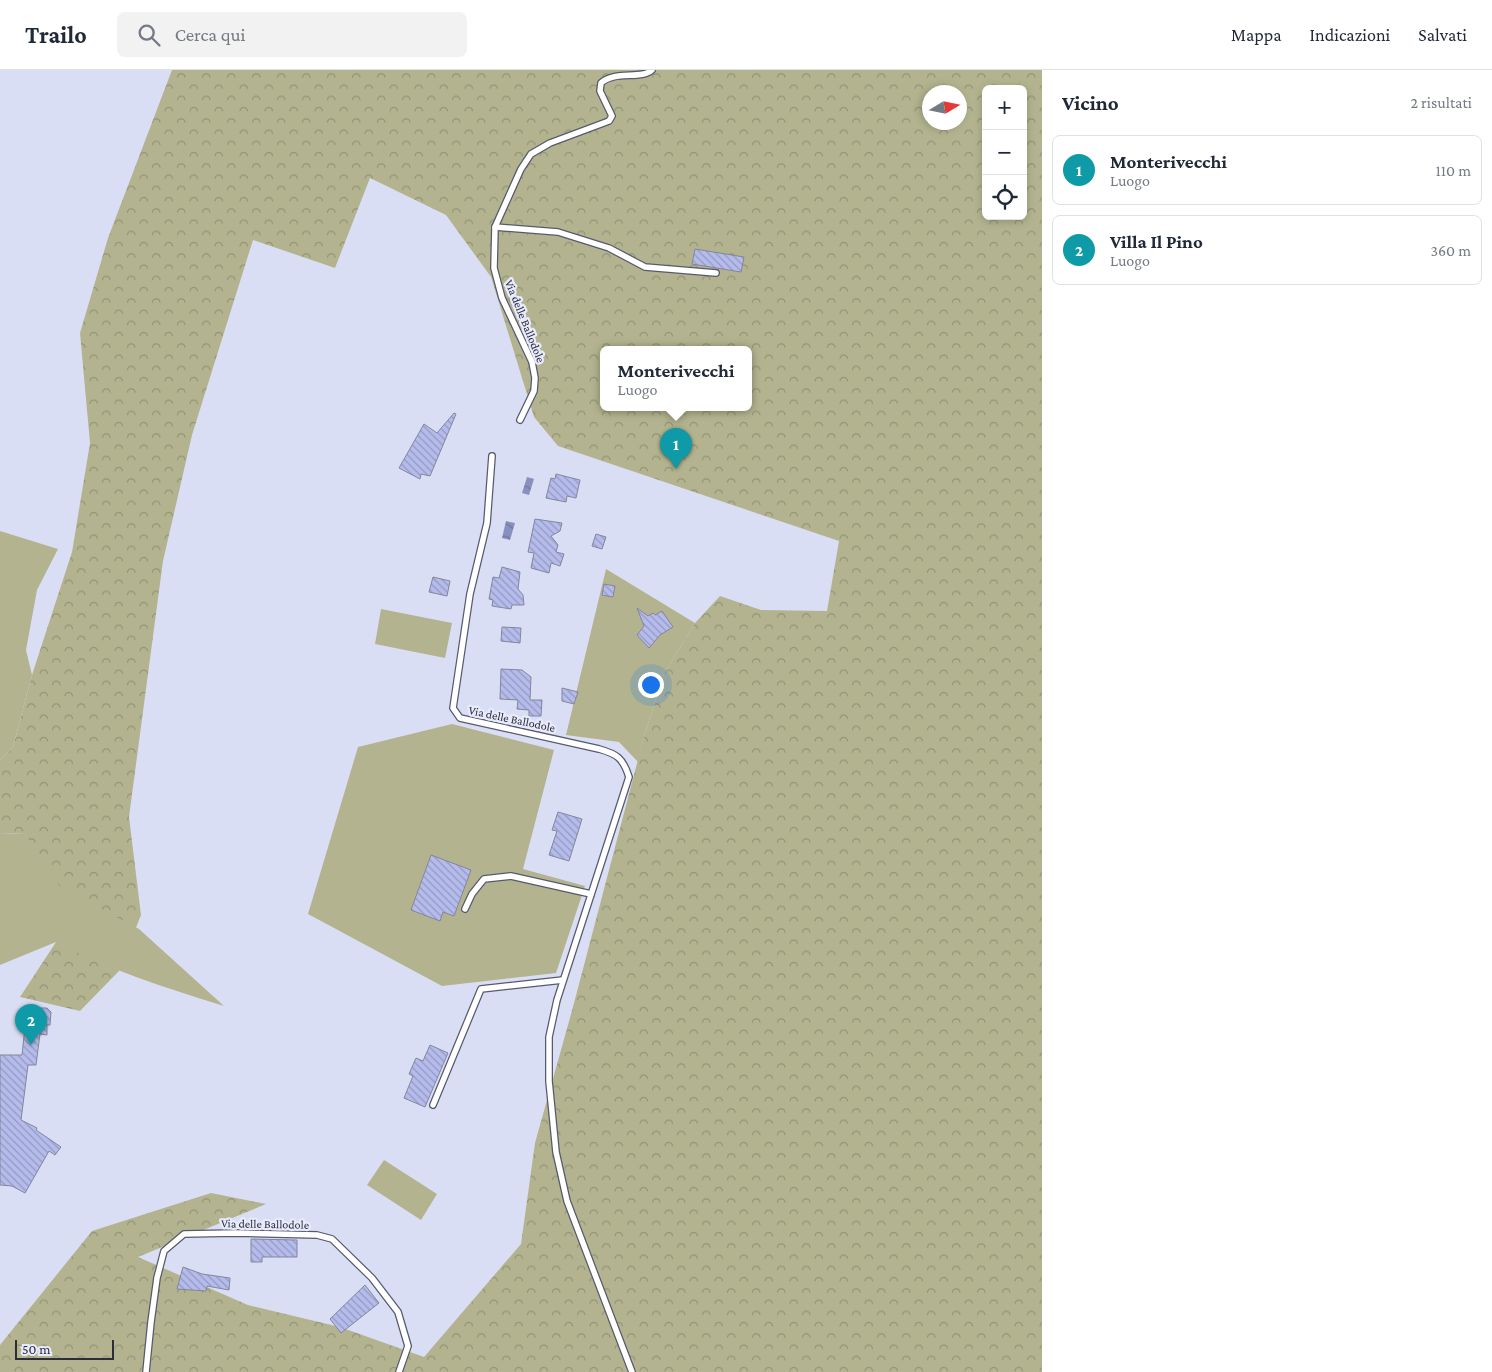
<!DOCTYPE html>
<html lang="it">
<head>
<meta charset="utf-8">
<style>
	:root { --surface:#fff; --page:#f2f2f3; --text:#1f2937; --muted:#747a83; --line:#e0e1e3; --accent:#6e6d0f }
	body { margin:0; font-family:"Crimson Pro",serif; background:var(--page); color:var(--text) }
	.controls { position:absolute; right:15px; top:15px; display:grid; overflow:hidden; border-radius:8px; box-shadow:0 2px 8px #0003 }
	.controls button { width:45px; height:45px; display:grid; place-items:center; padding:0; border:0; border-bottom:1px solid var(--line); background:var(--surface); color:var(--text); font:25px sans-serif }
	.compass { position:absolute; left:922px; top:15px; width:45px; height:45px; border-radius:50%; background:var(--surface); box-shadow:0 2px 8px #0003; rotate:80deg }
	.scale { position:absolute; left:15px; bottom:12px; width:99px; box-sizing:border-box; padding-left:5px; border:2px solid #2c2d36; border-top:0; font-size:14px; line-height:18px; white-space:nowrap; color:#2c2d36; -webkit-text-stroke:4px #e8ebfe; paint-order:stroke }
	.you { position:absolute; left:650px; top:614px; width:18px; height:18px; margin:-12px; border:4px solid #fff; border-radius:50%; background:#1a73e8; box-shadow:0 0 0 8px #1a73e833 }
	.badge { display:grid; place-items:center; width:32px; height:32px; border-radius:50%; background:var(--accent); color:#fff; font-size:16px; font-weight:700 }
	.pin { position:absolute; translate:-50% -41px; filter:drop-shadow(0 1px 2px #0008) }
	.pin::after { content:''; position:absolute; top:26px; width:18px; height:15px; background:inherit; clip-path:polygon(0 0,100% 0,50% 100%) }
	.popup { position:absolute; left:600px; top:276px; width:152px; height:65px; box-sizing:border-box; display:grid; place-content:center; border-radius:8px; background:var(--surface); filter:drop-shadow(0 1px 4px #0005); font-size:16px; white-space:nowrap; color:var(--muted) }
	.popup b { font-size:19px; color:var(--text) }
	.popup::after { content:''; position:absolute; left:50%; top:100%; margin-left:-10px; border:10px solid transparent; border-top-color:var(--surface) }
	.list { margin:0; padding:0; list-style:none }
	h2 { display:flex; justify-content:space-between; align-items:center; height:65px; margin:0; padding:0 20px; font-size:21px }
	h2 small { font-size:16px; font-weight:400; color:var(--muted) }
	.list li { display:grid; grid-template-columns:32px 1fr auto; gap:15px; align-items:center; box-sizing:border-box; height:70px; margin:0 10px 10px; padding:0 10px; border:1px solid var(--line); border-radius:8px }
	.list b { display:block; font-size:19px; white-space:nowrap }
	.list p { margin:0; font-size:16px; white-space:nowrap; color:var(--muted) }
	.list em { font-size:16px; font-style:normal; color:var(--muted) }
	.icon { flex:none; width:28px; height:28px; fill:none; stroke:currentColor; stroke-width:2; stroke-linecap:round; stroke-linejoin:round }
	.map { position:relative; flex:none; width:1042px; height:1302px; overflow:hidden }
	header { display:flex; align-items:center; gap:30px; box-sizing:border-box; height:70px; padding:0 25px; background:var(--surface); border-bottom:1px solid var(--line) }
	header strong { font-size:24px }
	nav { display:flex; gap:28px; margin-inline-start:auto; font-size:18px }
	.search { width:350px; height:45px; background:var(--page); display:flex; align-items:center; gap:12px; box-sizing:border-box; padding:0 18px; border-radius:8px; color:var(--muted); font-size:19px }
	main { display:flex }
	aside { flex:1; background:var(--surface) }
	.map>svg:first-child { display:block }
</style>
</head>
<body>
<header>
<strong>Trailo</strong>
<div class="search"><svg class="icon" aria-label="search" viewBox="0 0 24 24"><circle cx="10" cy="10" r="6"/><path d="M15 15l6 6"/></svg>Cerca qui</div>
<nav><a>Mappa</a><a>Indicazioni</a><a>Salvati</a></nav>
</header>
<main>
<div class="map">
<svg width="1042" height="1302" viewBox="0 0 1042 1302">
	<defs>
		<pattern id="forest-crowns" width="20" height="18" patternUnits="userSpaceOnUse" patternTransform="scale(1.25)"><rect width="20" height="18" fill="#b3b48f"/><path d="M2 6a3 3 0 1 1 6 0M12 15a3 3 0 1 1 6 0" fill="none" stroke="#929376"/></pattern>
		<pattern id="water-waves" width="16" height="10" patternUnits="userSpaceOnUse" patternTransform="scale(1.25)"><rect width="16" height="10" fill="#8a90be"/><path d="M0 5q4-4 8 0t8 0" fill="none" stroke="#71769b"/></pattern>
		<pattern id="building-back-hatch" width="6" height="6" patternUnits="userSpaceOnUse" patternTransform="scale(1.25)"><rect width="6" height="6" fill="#b5bcec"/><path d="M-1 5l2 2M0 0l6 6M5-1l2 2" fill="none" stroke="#9399c0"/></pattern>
	</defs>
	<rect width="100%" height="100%" fill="#dadef4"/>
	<!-- forest -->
	<path fill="url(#forest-crowns)" fill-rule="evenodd" d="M172,0h870v1302h-1042v-27l92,-114 119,-38 55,11 -128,53 110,48 92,22 84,30 97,-113 14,-101 38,-136 72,-274 19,-59 31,-51 25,-27 41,14 66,1 12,-70 -281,-95 -24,-29 -43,-140 -45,-62 -76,-37 -35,90 -82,-28 -61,195 -29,126 -34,256 12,98 -22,56 -39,40 -60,-14 36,-55 -31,-108 -25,-1v-73l13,-13 19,-72 40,-123 18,-109 -10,-110 28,-95zM986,19h37v127h-37zM929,22h30v30h-30zM604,280h144v58h-144z"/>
	<!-- green -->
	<g fill="#b3b48f">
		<path d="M0,461l58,18 -21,41 -11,60 6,25 -19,72 -13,13z"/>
		<path d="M606,499l89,54 -31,51 -19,59 -7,29 -19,-20 -53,-7z"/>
		<path d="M381,539l71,14 -7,35 -70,-14z"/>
		<path d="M452,654l102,26 -31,119 62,17 -29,87 -114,13 -134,-72 50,-167z"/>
		<path d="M0,763l25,1 36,54 78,41 85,77c-58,-18 -115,-36 -168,-64l-56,23z"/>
		<path d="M384,1090l53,34 -16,26 -54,-35z"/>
	</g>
	<!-- water -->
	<g fill="url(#water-waves)">
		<path d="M527,407l7,2 -5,16 -7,-2z"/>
		<path d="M506,451l9,2 -5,17 -8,-2z"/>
	</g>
	<!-- building -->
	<g fill="url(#building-back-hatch)" stroke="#83869b">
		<path d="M695,179l49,8 -3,15 -49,-8z"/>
		<path d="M454,343l2,1 -26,62 -9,-2 -1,5 -21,-11 25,-44 13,9z"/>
		<path d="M556,404l24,6 -4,18 -9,-2 -1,6 -20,-4 5,-20 4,1z"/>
		<path d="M535,449l27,4 -2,8 -9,5 7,9 -2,7 8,2 -4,12 -9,-3 -2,10 -18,-5 3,-15 -6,-1z"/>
		<path d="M596,464l10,3 -4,12 -10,-3z"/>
		<path d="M502,497l18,5 -2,17 5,6 1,10h-12l-1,4 -19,-3 1,-6 -4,-1 4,-22 6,1z"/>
		<path d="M433,507l17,4 -3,15 -18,-4z"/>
		<path d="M604,514l11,2 -2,11 -11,-2z"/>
		<path d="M637,538l11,8 5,-3 2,2 7,-4 11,16 -13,8 -11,13 -12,-13 7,-9z"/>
		<path d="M502,557l19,1 -1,15 -19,-2z"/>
		<path d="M501,599l21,1 9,7 -1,23h12l-1,16h-12v-6l-12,-1 1,-9 -18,-1z"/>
		<path d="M562,618l16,4 -4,12 -12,-3z"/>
		<path d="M558,742l24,7 -13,42 -20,-6 8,-24 -5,-1z"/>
		<path d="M431,785l40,15 -17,46 -11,-4 -3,9 -29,-11z"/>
		<path d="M27,938h20l4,4 -1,13h-3v10l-7,-1 -4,31h-8l-7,55 16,8 -1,2 25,17 -6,8 -6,-4 -24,42 -13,-7 -12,-1v-130h22z"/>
		<path d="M430,975l18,8 -23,54 -21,-9 9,-22 -4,-2 7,-16 7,3z"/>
		<path d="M251,1169l46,1v17h-35v5h-11z"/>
		<path d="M183,1197l19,7 28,4 -1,12 -22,-4 -1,5 -29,-2z"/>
		<path d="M365,1215l14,18 -38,30 -11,-14z"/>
	</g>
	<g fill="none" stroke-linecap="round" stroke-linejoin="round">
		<defs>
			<g id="service">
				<path d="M495,157l63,5 51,16 36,19 71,6"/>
				<path d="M520,350l14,-29 1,-13 -3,-16 -30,-64 -8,-30 1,-41 26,-58 10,-15 19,-11 59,-22 3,-5 -12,-25 1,-8c14,-13 40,-3 51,-13"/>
				<path d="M492,386l-5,67 -17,71 -17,114 7,10 139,31c18,5 24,9 30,28l-72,223 -8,37v44l7,71 11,49 65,171"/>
				<path d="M465,839l7,-15 12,-15 27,-3 80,18"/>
				<path d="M433,1035l48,-116 82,-9"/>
				<path d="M146,1302l5,-50 6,-44 7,-27 20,-17 52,-1 81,2 15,4 40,39 26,34 10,34 -9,26"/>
			</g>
		</defs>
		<!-- service casing -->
		<use href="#service" stroke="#575a6d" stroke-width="8"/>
		<!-- service -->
		<use href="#service" stroke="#fff" stroke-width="5.5"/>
	</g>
	<g text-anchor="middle" stroke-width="4.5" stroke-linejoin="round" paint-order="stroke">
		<!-- street labels -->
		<g font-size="12" fill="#2c2d36" stroke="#e8ebfe">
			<text transform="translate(525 251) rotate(68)" y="4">Via delle Ballodole</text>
			<text transform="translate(512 649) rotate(12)" y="4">Via delle Ballodole</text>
			<text transform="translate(265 1154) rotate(1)" y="4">Via delle Ballodole</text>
		</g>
	</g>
</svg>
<div class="controls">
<button>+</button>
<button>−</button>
<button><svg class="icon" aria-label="locate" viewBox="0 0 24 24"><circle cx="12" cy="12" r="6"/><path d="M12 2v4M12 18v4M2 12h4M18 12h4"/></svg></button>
</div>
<svg class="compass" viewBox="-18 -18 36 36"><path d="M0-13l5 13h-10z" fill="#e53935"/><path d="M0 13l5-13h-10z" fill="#747a83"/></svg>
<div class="scale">50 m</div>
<div class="you"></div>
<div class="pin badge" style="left:676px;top:399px;background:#0f9aa8">1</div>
<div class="popup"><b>Monterivecchi</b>Luogo</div>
<div class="pin badge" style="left:31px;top:975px;background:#0f9aa8">2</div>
</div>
<aside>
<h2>Vicino<small>2 risultati</small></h2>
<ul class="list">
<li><span class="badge" style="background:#0f9aa8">1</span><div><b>Monterivecchi</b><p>Luogo</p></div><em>110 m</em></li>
<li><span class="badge" style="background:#0f9aa8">2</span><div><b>Villa Il Pino</b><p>Luogo</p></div><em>360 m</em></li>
</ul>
</aside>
</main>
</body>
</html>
